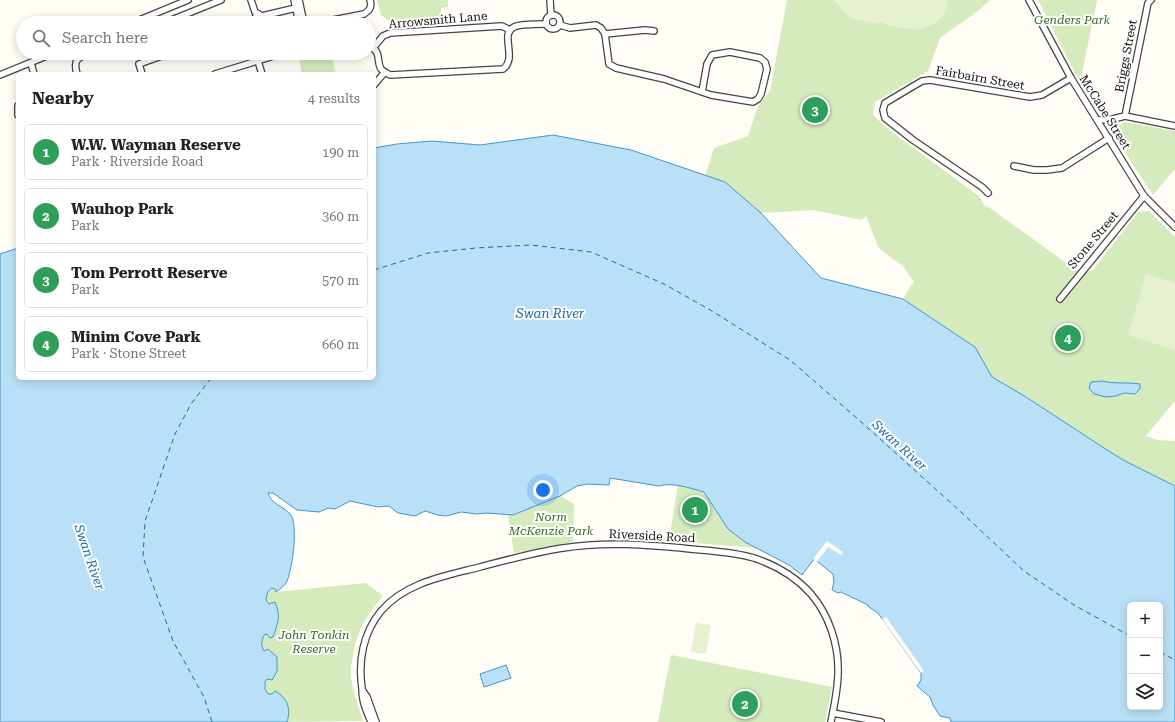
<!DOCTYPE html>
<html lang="en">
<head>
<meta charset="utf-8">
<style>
	:root { --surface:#fff; --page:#f2f2f2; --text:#222; --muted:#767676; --line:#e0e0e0; --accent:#1a73e8 }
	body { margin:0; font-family:"Roboto Serif",serif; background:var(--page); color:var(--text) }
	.controls { position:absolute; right:12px; bottom:12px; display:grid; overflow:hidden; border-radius:6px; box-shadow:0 2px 10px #0003 }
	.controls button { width:36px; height:36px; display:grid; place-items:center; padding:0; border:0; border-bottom:1px solid var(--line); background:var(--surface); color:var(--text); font:20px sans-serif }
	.you { position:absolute; left:543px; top:490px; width:14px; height:14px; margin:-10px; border:3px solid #fff; border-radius:50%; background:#1a73e8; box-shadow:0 0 0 6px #1a73e833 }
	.badge { display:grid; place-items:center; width:26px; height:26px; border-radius:50%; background:var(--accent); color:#fff; font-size:13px; font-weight:700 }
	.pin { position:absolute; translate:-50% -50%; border:2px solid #fff; box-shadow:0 1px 4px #0006 }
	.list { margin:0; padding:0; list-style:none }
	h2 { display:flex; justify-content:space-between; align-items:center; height:52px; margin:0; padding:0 16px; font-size:17px }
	h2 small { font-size:13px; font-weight:400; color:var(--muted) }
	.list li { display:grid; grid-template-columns:26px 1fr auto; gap:12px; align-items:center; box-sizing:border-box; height:56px; margin:0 8px 8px; padding:0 8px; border:1px solid var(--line); border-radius:6px }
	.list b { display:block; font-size:15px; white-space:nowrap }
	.list p { margin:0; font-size:13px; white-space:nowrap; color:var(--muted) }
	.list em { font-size:13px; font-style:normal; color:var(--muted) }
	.icon { flex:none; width:22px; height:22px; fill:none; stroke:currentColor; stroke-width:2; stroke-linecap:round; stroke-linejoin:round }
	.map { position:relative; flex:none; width:1175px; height:722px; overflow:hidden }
	.search { position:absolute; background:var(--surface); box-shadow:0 2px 10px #0003; left:16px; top:16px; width:360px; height:44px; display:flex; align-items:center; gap:10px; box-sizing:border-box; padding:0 14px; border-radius:22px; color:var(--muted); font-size:15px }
	.panel { position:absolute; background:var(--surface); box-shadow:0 2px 10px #0003; left:16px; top:72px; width:360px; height:308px; border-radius:6px }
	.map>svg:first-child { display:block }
</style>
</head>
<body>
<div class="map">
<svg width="1175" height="722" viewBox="0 0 1175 722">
	<rect width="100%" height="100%" fill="#fffdf5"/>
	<!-- green -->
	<g fill="#d5ebbd">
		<path d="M377,0h71v7l-7,1v10l-50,5 -10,-8z"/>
		<path d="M787,0h203l-12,11 -38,27 -12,33 -53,31 -2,13 16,15 91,67 4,8 6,3 90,65h4l9,-3 45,-58 11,-1 26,26v164l-29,35 12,4 17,1v45l-52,-26 -22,-14 -75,-49 -34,-20 -17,-30 -72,-48 8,-14 3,-3 -12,-17 -12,-8 -12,-10 -12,-31 -4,4 -49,-10 -52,3 -36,-30 -20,-7 9,-28 34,-12 10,-30 12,-15z"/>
		<path d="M1038,0h59l-17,83z"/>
		<path d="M298,55l19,4 15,-2 4,17h-34z"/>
		<path d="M1125,122l50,9v38l-22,26 -40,-61 1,-6 7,-4z"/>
		<path d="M678,484l26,8 24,37 17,13 12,6 -88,-7z"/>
		<path d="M560,496l14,8 -1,38 -59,11 -6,-38h5z"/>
		<path d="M366,583l17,13c-16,19 -26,34 -30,59 -2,9 -3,19 -1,28 2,13 8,26 11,38l-76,1 2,-7 -17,-21h-4l-3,-5v-7l2,-3 -3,-28 -3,-5v-6l3,-5 3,-1 8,-32 -6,2 -3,-4 2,-10 4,-2 3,1 1,3z"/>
		<path d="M671,655l161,32 -7,35h-167z"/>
	</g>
	<!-- pitch -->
	<g fill="#e6f2cf">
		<path d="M834,0h114l-3,14 -10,9 -15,7 -18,-2 -17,-4 -1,-2 -11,1 -23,-5z"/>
		<path d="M1146,274l29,9v67l-47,-15z"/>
		<path d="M696,623l15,2 -5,29 -15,-2z"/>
	</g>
	<!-- water -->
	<g fill="#b9e0f7" stroke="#3f96cf" fill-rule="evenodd">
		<path d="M553,135l78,15 94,32 36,31 60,65 82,21 72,48 17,30 34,20 75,49 22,14 52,26v236h-224l-1,-4 -10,-2 -7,-11 -3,-8 -13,-11 4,-6v-7l-43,-60 -9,-6 -1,-2 -27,-13 -3,1 -6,-3 2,-8 -1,-8 -19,-15 -12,16 -13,-10 -44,-23 -17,-13 -24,-37c-15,-4 -30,-10 -45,-6l-49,-8 -1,7 -22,-1 -10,2 -17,10 -47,19 -26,-2 -10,1 -16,-2 -15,4 -8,-1 -13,-4 -10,5 -17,-3 -9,-7 -11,1 -28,-6 -15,8 -7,-1 -9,4 -22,-2 -24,-17h-5c3,11 15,13 22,21 9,9 2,56 -3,67 -2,5 -7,8 -11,11l-1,-3 -3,-1c-5,3 -5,6 -6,12l3,4 6,-2c6,14 3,21 -2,35l-3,1 -3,-4 -3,1c-3,7 -3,10 0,16l4,-2 9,8v14l-5,9 -5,-1 -2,3v7l3,5h4l3,-3c13,7 16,18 12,31h-287v-468l18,-6v130h356v-230l23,-4 35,-3 48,4zM1130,605h30v102h-30z"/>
		<path d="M1102,381c12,3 25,1 38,3v5l-5,5 -11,-1 -8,3 -10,1 -12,-3 -5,-6 2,-6z"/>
		<path d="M506,665l5,13 -27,9 -4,-13z"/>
	</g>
	<!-- pier -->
	<g fill="#fffdf5">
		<path d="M827,541l16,11 -2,3 -13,-8 -11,15 -4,-3z"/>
		<path d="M886,617l38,54 -3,2 -39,-54z"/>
	</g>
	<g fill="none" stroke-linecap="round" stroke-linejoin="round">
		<!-- ferry -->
		<g stroke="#1768a6" stroke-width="1" stroke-dasharray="5 4" stroke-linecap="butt">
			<path d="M374,270l54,-17 48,-5 55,-3 60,7 73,32 48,27 78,49 69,60 102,92 63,59 50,34 56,31"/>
			<path d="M211,378l-20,26 -16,30 -30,87 -2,36 30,84 31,56 8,25"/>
			<path d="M1160,652l15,8"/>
		</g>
		<defs>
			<g id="minor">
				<path d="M251,0l4,12 7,4 38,-9"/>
				<path d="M294,0l5,23"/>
				<path d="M299,0l5,23"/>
				<path d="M550,0l1,15"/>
				<path d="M1029,0l42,78 73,118 31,31"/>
				<circle cx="553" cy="22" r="7"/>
				<path d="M333,20l31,-6c6,-4 8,-7 6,-14"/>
				<path d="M132,23l56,-23"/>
				<path d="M164,23l57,-23"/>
				<path d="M251,23l7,-9"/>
				<path d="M560,25l10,3 26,-3 5,3 4,6 4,30 7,4 48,11 47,16 42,7 5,-3 3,-5 6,-25 -2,-7 -5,-4 -30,-6 -18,3 -5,9 -5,28"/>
				<path d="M605,34l40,-4 9,1"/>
				<path d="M369,47c13,3 7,14 12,22 2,3 6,4 9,6l113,-6c15,-11 -4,-35 11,-42 6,-3 24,-3 32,-3"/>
				<path d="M373,48l10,-12 7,-3 112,-7 8,4"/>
				<path d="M302,53h6"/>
				<path d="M310,53l8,2 11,-2"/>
				<path d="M258,61l4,13"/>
				<path d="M31,63l3,11"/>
				<path d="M77,74c-4,-14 0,-16 13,-21"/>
				<path d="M142,74l-3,-10 31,-11"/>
				<path d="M215,74l68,-21"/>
				<path d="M0,75l54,-22"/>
				<path d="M374,85l11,-13"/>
				<path d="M18,106v9"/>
				<path d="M1125,116l23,-113 3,-3"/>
				<path d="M1098,120l15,-1 12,-3 50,10"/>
				<path d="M1014,166l20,4h13l15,-2 47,-30"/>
				<path d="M988,193l-6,-6 -69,-47 -28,-22 -2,-8 2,-7 37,-22 8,-1 100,17 12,-2 29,-17"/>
				<path d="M1060,299l84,-103"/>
				<path d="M363,691l4,6 9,25"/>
				<path d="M833,713l48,9"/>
				<path d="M371,722c-3,-8 -7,-15 -8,-23 -1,-4 -1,-7 -1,-11 -4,-27 1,-55 19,-77 25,-29 64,-35 99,-44 27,-7 55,-15 83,-19 43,-7 85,-3 128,1 21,2 43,3 63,9 21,7 42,19 57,36 18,21 28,51 27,79 0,16 -4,33 -7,49"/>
			</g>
		</defs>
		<!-- minor casing -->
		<use href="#minor" stroke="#444" stroke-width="8"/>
		<!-- minor -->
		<use href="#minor" stroke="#fff" stroke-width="5.5"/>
	</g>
	<g text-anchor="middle" stroke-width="4" stroke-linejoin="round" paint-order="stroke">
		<!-- street labels -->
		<g font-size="12" fill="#111" stroke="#fff">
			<text transform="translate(438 20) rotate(-5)" y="4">Arrowsmith Lane</text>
			<text transform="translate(1126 56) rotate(-79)" y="4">Briggs Street</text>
			<text transform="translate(980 78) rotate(10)" y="4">Fairbairn Street</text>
			<text transform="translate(1105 112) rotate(58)" y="4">McCabe Street</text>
			<text transform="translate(1093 240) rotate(-50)" y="4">Stone Street</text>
			<text transform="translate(652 536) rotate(3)" y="4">Riverside Road</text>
		</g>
		<!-- park labels -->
		<g font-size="12" font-style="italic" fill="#2f6b1f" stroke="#fff">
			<text x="1072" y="24">Genders Park</text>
			<text x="551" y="521">Norm<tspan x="551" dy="14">McKenzie Park</tspan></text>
			<text x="314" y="639">John Tonkin<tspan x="314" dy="14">Reserve</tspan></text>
		</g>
		<!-- water labels -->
		<g font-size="13" font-style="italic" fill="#1768a6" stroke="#fff">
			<text x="550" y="318">Swan River</text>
			<text transform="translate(900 445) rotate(42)" y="5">Swan River</text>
			<text transform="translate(90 557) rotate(71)" y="5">Swan River</text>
		</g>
	</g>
</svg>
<div class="controls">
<button>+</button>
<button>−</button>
<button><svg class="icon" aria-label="layers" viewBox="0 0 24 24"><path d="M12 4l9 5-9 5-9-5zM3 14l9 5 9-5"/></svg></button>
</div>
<div class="you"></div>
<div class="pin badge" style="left:695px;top:510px;background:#2e9e5b">1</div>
<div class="pin badge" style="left:745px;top:704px;background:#2e9e5b">2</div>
<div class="pin badge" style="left:815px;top:110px;background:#2e9e5b">3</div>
<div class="pin badge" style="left:1068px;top:338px;background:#2e9e5b">4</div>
<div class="search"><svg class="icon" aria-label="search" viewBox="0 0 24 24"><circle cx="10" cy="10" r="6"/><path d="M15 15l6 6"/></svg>Search here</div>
<section class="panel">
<h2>Nearby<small>4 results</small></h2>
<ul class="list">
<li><span class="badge" style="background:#2e9e5b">1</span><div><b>W.W. Wayman Reserve</b><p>Park · Riverside Road</p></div><em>190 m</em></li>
<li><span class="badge" style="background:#2e9e5b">2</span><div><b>Wauhop Park</b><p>Park</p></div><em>360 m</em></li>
<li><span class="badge" style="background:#2e9e5b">3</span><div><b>Tom Perrott Reserve</b><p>Park</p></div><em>570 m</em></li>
<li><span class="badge" style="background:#2e9e5b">4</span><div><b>Minim Cove Park</b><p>Park · Stone Street</p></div><em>660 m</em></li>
</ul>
</section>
</div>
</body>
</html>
